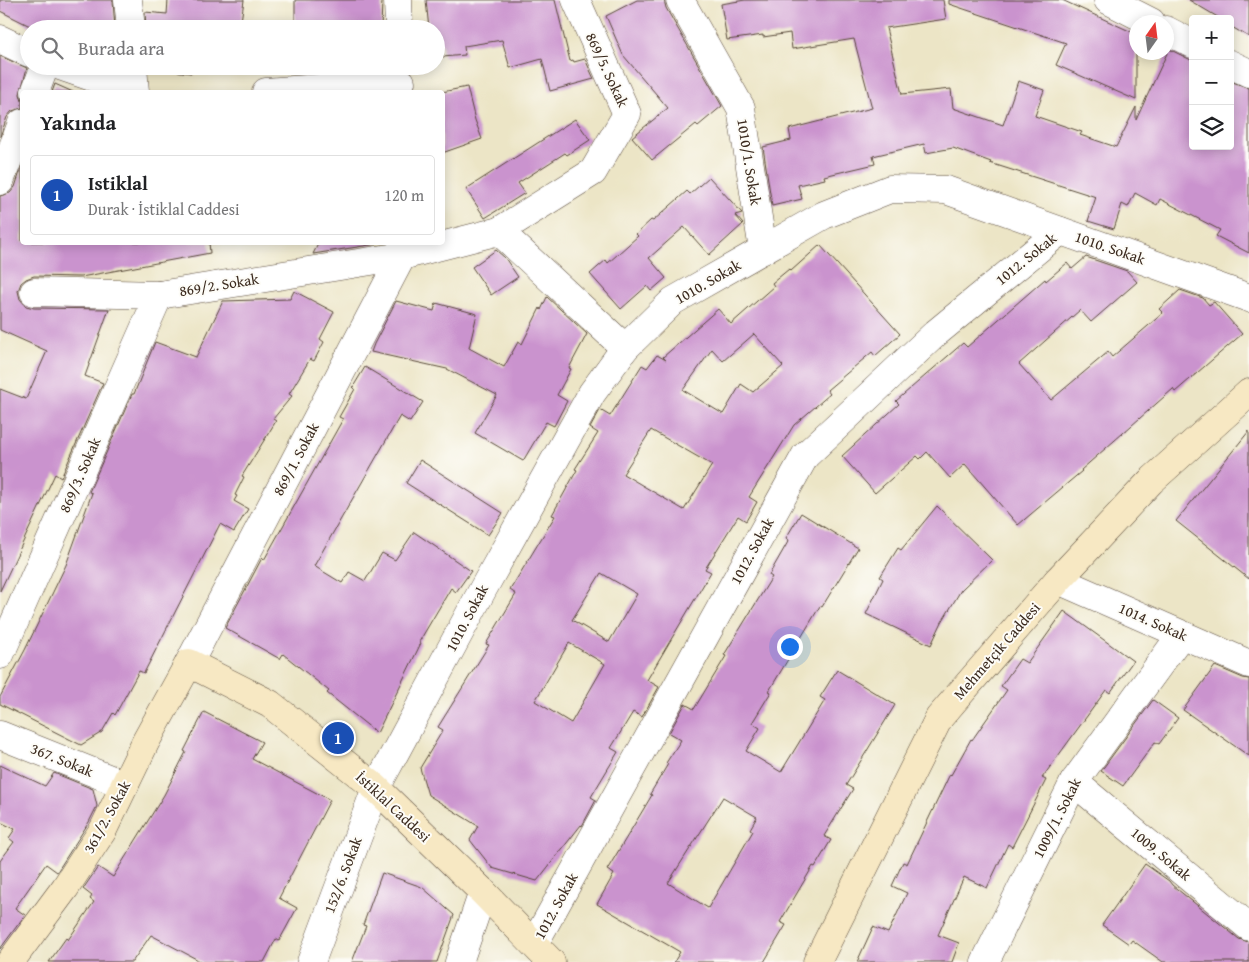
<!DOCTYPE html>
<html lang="tr">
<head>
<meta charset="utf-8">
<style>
	:root { --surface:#fff; --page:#f6f6f6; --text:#202124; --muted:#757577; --line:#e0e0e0; --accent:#c8321e }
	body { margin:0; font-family:"Gentium Book Plus",serif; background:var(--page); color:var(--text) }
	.controls { position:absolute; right:15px; top:15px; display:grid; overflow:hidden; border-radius:5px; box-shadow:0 2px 12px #0003 }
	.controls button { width:45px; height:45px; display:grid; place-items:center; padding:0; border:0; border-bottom:1px solid var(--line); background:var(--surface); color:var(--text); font:25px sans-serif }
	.compass { position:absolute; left:1129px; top:15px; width:45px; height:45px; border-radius:50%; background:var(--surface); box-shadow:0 2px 12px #0003; rotate:14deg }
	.you { position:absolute; left:789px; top:646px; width:18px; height:18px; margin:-12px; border:4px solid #fff; border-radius:50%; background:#1a73e8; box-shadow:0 0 0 8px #1a73e833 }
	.badge { display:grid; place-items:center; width:32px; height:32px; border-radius:50%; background:var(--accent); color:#fff; font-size:16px; font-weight:700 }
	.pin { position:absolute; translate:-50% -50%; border:2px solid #fff; box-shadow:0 1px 5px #0006 }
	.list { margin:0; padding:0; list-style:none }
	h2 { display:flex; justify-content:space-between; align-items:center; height:65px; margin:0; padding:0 20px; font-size:21px }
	h2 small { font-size:16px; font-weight:400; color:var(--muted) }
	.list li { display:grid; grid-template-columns:32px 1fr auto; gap:15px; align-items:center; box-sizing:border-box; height:80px; margin:0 10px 10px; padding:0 10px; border:1px solid var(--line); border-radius:5px }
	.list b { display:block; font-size:19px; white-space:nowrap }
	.list p { margin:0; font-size:16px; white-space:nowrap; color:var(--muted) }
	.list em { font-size:16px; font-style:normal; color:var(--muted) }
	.icon { flex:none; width:28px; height:28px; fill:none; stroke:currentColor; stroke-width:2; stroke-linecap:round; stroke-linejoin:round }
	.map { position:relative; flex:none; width:1249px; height:962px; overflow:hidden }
	.search { position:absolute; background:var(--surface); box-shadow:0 2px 12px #0003; left:20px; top:20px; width:425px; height:55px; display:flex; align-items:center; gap:12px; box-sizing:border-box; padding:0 18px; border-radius:28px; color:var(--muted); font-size:19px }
	.panel { position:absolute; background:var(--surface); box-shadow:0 2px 12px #0003; left:20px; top:90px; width:425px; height:155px; border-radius:5px }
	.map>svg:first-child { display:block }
</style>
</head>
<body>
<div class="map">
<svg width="1249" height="962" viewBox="0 0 1249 962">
	<rect width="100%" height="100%" fill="#fdfcf7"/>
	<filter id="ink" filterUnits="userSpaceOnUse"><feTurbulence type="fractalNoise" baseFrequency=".02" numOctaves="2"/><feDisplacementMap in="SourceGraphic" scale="10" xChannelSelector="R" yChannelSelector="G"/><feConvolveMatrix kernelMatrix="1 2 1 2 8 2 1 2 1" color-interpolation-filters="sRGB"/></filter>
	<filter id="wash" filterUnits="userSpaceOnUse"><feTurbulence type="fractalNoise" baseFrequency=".0096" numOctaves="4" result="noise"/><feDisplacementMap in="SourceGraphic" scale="20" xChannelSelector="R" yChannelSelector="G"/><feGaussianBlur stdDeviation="1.12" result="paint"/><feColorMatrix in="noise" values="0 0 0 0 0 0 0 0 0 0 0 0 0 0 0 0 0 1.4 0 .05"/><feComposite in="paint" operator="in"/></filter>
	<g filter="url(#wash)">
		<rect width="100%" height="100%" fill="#ece5c6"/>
		<g id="blocks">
			<!-- building -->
			<g fill="#ca93ce" fill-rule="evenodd">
				<path d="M0,0h113l2,29h-79l-36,-18z"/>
				<path d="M168,0h76l-4,29h-94l-1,-17 22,2z"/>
				<path d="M295,0h87l-1,29h-86z"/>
				<path d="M426,0h129l15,61 3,-1 1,2 11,-3 9,20 -44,12 -8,-32 -32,9 -8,-28 -38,6 1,9 -22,2 -1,-13h-6v-15h-7z"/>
				<path d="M637,0h27l2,8 56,98 -24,20 -2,-2 -44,36 -20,-23 36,-29 -45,-53 -17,-39z"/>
				<path d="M745,0h198l3,19 -60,9 16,66 49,-5 2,19 50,17 15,-44 26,9 -9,26 47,16 -2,3 36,12 20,-40v13l33,-71 24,12v85h37v-65l19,7v165l-33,-17 4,-6 -60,-31 -3,6 -22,-12 -7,14 -6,-3 -8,25 -26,-8 8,-24 -106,-34 1,-1 -38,-14 -27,5 -2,-9 -51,12 2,8 -51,12 1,3 -27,6 4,14 -30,7 -9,-59 28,-7 -2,-11 83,-21 -18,-69 -62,10 -2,-16 -27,4v-2l-36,5 -6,-36z"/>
				<path d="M949,0h113l74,34v66l-80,-35 10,-22 -117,-39z"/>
				<path d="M1189,0h60v37l-19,-11v-7h-9z"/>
				<path d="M0,56l27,12 -7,26 2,7v7l-10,3 -5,6 -7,20z"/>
				<path d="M149,66h43l-1,7 -42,-5z"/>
				<rect x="295" y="66" width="40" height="3"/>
				<path d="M55,84l18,8h-21z"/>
				<path d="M467,87l8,33 7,19 -40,14v-61z"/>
				<path d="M575,119l15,21 -23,15 -2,-2 -47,30 7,10 -40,25 -19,-29z"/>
				<path d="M22,166v76h187l1,11 -129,24 -47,-1 -8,3 -5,4 -3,8 2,8 6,7 8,2 75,1 -24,67 18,7 -42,95 -6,-4 -55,117v-202l26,10 21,-48 -47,-21v-134l10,-3 5,-6z"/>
				<path d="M709,177l33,36 -7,2 8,9 -34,31 -25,-28 -35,31 17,20 -15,13 -4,-5 -26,23 -31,-35 16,-14 2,3 30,-27 -2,-2 15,-14 2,1 34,-30 3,3z"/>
				<path d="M319,242h57v2l-63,10z"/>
				<path d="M820,245l80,89 -25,22 -3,-4 -45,38 3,4 -36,31 -45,72 8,5 -11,19 -8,-5 -33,53 6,3 -64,108 12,7 -17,30 -9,-5 -22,36 7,4 -27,45 5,3 -14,26 -1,-1 -44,56 -45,-13 -22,-28 8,-14 -50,-31 -8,-27 23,-38 -5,-3 51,-82 -3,-1 30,-50 -6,-4 45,-74 -3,-1 25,-45 -2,-1 23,-36 -8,-5 10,-18 10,6 32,-51 5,3 10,-13 9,5 -3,-3 55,-48 13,15 43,-38 -2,-3 17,-14 2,2zM754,334l29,32 -30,26 -12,-8 -18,30 -40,-24 29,-41 11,12zM651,430l61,35 -28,45 -61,-36zM601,573l36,21 -28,48 -37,-22zM569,643l36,21 -34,59 -36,-22z"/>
				<path d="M496,250l9,8 13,19 -27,18 -19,-28z"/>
				<path d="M1086,257l41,14 10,11 -46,40 -11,-12 -61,54 32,36 57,-48 4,5 51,-44 -4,-4 21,-19 23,8 6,7 5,-3 28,32 -67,58 -2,-3 -92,81 1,1 -64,54 -53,-61 -15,14 -23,-26 -7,7 -3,-3 -42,37 -33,-37 57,-52 -3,-3 67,-58 4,4 78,-68 1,2 21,-18 5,6z"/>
				<path d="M294,291l40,21 -14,27 4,3 -10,19 -4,-2 -21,35 3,2 -19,23 3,2 -34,55 2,1 -9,18 2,1 -3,5 14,8 -14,23 -14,-8 -76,149 -5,-2 -24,44 -2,-2 -11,19 -21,13 -81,-41v-7l25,-47 41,-85 26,-72 -3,-1 43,-98h2l21,-52 41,15 27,-56 67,-2z"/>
				<path d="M547,297l40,37 -18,34 2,1 -14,26 10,6 -13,25 -8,-4 -23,39 -48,-28 22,-38 -50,-26 -76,-17 3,-8 22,-43 38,10 2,-8 41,11 -8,34 35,19 14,-25 4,2 18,-36 1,2z"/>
				<path d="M365,367l58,35 -13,20 -10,-6 -86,150 28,17 7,-11 16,9 17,-28 13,7 19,-28 57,39 -15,21 -5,-4 -32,54 2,1 -44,90 -50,-40 2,-2 -46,-37 -3,5 -55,-31 37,-70 2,2 79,-141 -4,-2 16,-28 -2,-2z"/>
				<path d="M1249,431v148l-73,-58z"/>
				<path d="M420,460l83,53 -15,22 -82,-52z"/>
				<path d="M937,506l55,54 -31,30 -19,32 -11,23 -65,-31 17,-35 -3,-2 18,-29 3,2z"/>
				<path d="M801,513l57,35 -36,59 -2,-1 -51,85 2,1 -19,31 8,5 -14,23 35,21 44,-72 -5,-3 17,-27 58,35 -49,80 7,4 -29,47 7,4 -16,27 -2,-1 -33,56 6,3 -22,37h-90l6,-10 -83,-48 17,-30 -7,-4 45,-75 -2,-1 18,-30 -2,-1 15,-23 -12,-7 16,-29 9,5 32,-53 -2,-1 48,-78 -3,-2 20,-35 -3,-2zM723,797l34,20 -7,12 3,2 -45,77 -40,-25z"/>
				<path d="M1064,611l69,50 -23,32 -4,-3 -64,88 4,2 -34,67 -4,-3 -21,44 -23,-11 -26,58 21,8 -7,19h-95l16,-35 15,6 19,-40 -15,-7 11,-24 4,2 43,-90 1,1 20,-36 1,1 35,-50 -6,-4 19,-27 7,4z"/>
				<path d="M1215,666l28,12 6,1v77l-66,-46z"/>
				<path d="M1153,700l25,18 -19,26 -4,-2 -32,44 -22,-15z"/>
				<path d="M204,712l58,30 -10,17 78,41 -51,98 18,10 -18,33 -3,-2 -12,23h-62l-51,-27 -19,27h-83l17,-24 2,2 26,-38 -4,-3 2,-3 -9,-7 15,-22 15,10 51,-82 22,-43 -2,-1z"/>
				<path d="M0,765l45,21 9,-13 39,16 4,17 -8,16 -32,50 -11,-8 -31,44 10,7 -25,34v-88l14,-19 -5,-4 6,-9 -15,-7z"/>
				<path d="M1145,864l24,17 3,4 67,54 10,3v20h-86l-31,-22 -3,4 -27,-19z"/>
				<path d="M382,873l40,14 32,28 -17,47h-85l14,-36 -3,-1z"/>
			</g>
		</g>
	</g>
	<g filter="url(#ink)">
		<use href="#blocks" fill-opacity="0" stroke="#564637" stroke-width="1"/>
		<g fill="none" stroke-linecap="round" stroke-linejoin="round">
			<defs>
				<g id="street">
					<path d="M128,0l3,29"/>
					<path d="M398,0l1,29"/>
					<path d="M680,0l61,108 22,142"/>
					<path d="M1108,0l43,22"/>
					<path d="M1166,30l27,14"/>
					<path d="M0,39l29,14"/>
					<path d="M1230,64l19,9"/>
					<path d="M60,66l75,26"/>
					<path d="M133,66l2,26"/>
					<path d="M35,92l10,-26"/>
					<path d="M266,92l135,-10"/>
					<path d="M0,181l22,-58"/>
					<path d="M499,231l126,117"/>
					<path d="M34,292l125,3 243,-39 97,-25 94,-59 34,-58 -51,-114"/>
					<path d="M1058,580l191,84"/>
					<path d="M0,655l159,-360"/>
					<path d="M189,663l213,-407v-14"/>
					<path d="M0,735l125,50"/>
					<path d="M1074,782l175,145"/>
					<path d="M534,944l271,-488 131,-123 124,-102"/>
					<path d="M311,962l65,-174 107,-199 109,-196 33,-45 48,-47 151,-86 66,-26 56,1 303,108"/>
					<path d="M459,962l24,-70"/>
					<path d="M985,962l89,-180 107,-147"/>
				</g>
				<g id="secondary">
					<path d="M10,962l55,-74 38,-58 43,-89 43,-78 81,41 106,84 107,104 68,70"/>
					<path d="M817,962l122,-244 119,-138 93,-99 98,-88"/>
				</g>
			</defs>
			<!-- street casing -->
			<use href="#street" stroke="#564637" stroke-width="29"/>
			<!-- secondary casing -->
			<use href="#secondary" stroke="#564637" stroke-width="29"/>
			<!-- street -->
			<use href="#street" stroke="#fff" stroke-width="28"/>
			<!-- secondary -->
			<use href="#secondary" stroke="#f7e8c3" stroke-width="28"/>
		</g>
	</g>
	<g text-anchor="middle" stroke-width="4" stroke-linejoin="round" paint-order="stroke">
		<!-- street labels -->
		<g font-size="15" fill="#3b2a1e" stroke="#fdfcf7">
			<text transform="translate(607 70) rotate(65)" y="5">869/5. Sokak</text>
			<text transform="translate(749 162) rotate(81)" y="5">1010/1. Sokak</text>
			<text transform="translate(1110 248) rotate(19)" y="5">1010. Sokak</text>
			<text transform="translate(1026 259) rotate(-39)" y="5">1012. Sokak</text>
			<text transform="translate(708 282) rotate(-30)" y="5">1010. Sokak</text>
			<text transform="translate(219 285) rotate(-9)" y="5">869/2. Sokak</text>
			<text transform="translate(296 459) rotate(-62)" y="5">869/1. Sokak</text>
			<text transform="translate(80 475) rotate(-66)" y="5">869/3. Sokak</text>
			<text transform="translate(752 551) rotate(-61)" y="5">1012. Sokak</text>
			<text transform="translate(467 618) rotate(-62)" y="5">1010. Sokak</text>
			<text transform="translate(1153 622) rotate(24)" y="5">1014. Sokak</text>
			<text transform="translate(997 651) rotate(-49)" y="5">Mehmetçik Caddesi</text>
			<text transform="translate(62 760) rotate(22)" y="5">367. Sokak</text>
			<text transform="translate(393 807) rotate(43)" y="5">İstiklal Caddesi</text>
			<text transform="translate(107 817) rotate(-61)" y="5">361/2. Sokak</text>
			<text transform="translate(1057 818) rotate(-63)" y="5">1009/1. Sokak</text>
			<text transform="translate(1161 854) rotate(40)" y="5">1009. Sokak</text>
			<text transform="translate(343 875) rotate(-69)" y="5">152/6. Sokak</text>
			<text transform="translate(556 906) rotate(-61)" y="5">1012. Sokak</text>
		</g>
	</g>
</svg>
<div class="controls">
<button>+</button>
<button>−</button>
<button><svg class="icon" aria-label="layers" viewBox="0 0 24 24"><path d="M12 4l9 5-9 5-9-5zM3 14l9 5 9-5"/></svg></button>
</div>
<svg class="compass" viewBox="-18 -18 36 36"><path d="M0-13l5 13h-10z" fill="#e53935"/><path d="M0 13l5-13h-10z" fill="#757577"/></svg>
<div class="you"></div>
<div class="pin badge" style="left:338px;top:738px;background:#1a4fb4">1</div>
<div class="search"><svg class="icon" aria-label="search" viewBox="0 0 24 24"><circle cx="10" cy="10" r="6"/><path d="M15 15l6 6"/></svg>Burada ara</div>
<section class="panel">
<h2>Yakında<small></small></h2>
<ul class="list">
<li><span class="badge" style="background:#1a4fb4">1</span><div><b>Istiklal</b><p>Durak · İstiklal Caddesi</p></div><em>120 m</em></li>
</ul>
</section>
</div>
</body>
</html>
